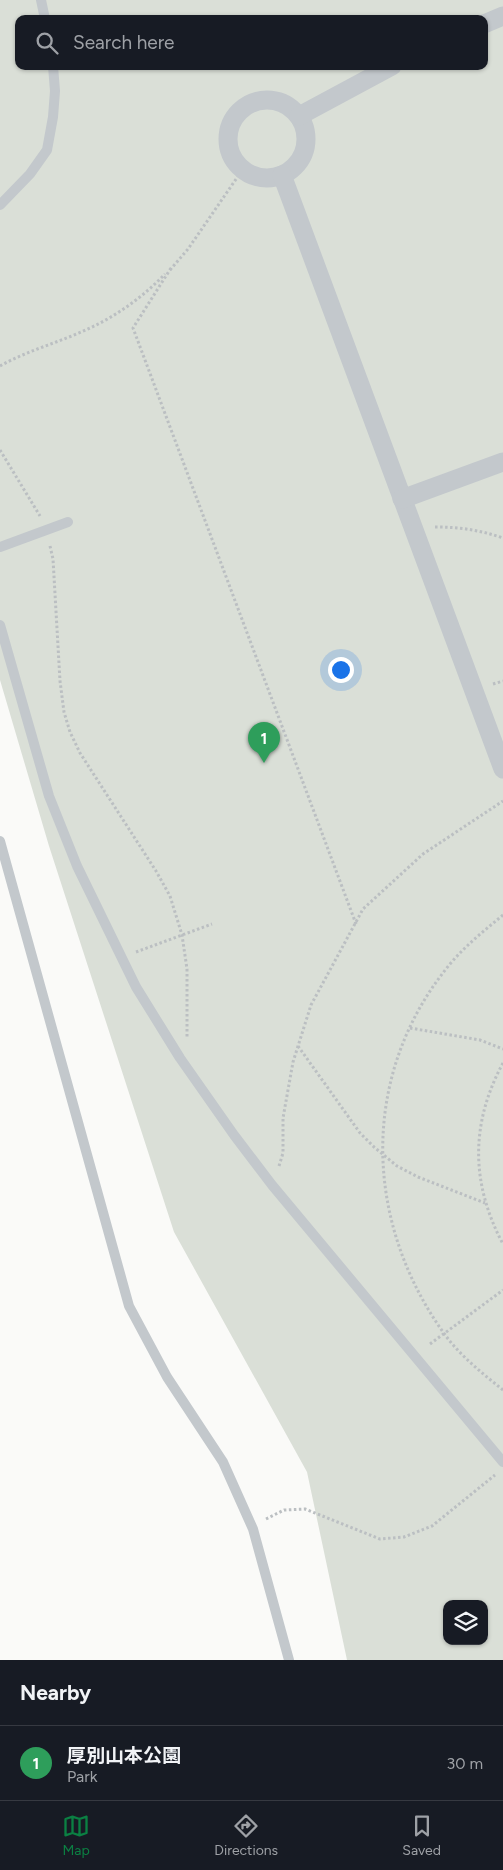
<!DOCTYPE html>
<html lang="en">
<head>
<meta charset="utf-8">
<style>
	:root { --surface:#171b24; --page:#242831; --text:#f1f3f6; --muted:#9ea1a6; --line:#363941; --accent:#0b8043 }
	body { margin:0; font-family:Figtree,"Noto Sans JP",sans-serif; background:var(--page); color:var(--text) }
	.controls { position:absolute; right:15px; bottom:15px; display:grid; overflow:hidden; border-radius:10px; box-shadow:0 1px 4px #0004 }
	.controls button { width:45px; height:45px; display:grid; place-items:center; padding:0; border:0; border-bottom:1px solid var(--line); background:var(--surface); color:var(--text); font:25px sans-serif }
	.you { position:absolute; left:340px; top:669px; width:18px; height:18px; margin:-12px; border:4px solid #fff; border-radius:50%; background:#1a73e8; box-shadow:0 0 0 8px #1a73e833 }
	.badge { display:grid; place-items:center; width:32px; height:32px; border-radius:50%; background:var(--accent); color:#fff; font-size:16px; font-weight:700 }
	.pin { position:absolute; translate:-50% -41px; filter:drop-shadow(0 1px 2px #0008) }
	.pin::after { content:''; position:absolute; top:26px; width:18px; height:15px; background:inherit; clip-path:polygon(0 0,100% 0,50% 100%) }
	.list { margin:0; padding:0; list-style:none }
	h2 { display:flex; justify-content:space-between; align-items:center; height:65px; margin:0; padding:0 20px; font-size:21px }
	h2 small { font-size:16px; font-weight:400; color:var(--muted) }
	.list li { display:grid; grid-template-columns:32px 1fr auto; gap:15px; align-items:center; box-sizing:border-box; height:75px; padding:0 20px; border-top:1px solid var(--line) }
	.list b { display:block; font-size:19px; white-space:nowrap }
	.list p { margin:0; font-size:16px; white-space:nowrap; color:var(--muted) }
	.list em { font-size:16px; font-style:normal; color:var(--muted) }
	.icon { flex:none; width:28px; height:28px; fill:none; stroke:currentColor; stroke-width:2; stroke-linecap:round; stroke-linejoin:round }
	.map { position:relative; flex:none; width:503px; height:1660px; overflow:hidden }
	.search { position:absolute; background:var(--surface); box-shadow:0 1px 4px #0004; left:15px; right:15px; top:15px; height:55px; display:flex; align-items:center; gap:12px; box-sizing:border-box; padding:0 18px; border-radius:10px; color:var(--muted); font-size:19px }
	.sheet { height:140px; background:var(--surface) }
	nav { display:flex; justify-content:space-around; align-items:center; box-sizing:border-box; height:70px; border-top:1px solid var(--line); background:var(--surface); font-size:14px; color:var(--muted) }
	nav a { display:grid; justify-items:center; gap:2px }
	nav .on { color:var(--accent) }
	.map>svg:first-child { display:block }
</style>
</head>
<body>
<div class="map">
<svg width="503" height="1660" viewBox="0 0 503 1660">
	<rect width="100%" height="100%" fill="#fafaf8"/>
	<!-- green -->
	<path fill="#dadfd7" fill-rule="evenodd" d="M0,0h503v1660h-156l-40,-188 -133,-240 -125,-386 -49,-166zM19,19h465v47h-465zM447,1604h37v37h-37z"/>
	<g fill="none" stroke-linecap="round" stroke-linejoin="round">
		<!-- path -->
		<g stroke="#bbbfc2" stroke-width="3" stroke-dasharray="2.5 2.5" stroke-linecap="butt">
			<path d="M171,268l-38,60 223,596"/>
			<path d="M170,270l18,-21 55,-80"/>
			<path d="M0,366c28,-16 61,-24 90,-38 28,-13 54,-32 75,-54"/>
			<path d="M0,450l40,66"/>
			<path d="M435,527c24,0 45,3 68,11"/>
			<path d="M50,546l3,13 7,122 4,31 6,20 10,21 76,118 14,25 12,39 5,34v68"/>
			<path d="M493,684l10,-3"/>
			<path d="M503,915c-18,15 -37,30 -53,49 -90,109 -87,255 -7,368 16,23 39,41 60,58"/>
			<path d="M136,952l76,-28"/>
			<path d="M410,1028l70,12 23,9"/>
			<path d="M298,1046l62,87 14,14 23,19 21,11 67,26"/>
			<path d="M503,1063c-33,61 -32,121 0,181"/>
			<path d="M279,1166l4,-13v-35l10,-56 18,-57 52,-96 60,-55 80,-53"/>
			<path d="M430,1344l73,-54"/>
			<path d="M266,1519l18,-9 21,-1 75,30 24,-2 28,-11 63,-51"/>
		</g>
		<!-- lane -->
		<g stroke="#c3c8cc" stroke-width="10">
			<path d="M41,0l4,19"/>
			<path d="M0,205l30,-31 17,-24 6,-33 2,-26 -2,-25"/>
			<path d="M0,547l68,-25"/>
			<path d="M0,625l49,171 28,70 59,121 44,71 54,77 38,50 231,277"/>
			<path d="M0,841l129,465 38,71 56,85 30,67 36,131"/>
		</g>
		<!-- street -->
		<g stroke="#c3c8cc" stroke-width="19">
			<path d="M484,24l19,-8"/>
			<circle cx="267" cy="139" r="39"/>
			<path d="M299,116l93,-50"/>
			<path d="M282,175l221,594"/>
			<path d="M402,499l101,-37"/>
		</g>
	</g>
</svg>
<div class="controls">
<button><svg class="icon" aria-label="layers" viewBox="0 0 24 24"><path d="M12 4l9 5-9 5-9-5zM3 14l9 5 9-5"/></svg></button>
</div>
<div class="you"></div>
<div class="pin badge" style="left:264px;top:763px;background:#2e9e5b">1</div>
<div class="search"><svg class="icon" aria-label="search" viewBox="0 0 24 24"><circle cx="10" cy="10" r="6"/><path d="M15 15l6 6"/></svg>Search here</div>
</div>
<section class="sheet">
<h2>Nearby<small></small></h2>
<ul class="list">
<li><span class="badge" style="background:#2e9e5b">1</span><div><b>厚別山本公園</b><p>Park</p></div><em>30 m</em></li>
</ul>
</section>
<nav>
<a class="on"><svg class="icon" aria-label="map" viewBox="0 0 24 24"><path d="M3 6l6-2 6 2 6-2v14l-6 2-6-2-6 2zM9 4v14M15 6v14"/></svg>Map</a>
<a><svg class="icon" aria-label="directions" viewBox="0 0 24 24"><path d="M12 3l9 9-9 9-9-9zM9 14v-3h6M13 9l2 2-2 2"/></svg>Directions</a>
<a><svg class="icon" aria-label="saved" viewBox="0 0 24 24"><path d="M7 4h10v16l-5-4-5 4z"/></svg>Saved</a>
</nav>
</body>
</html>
